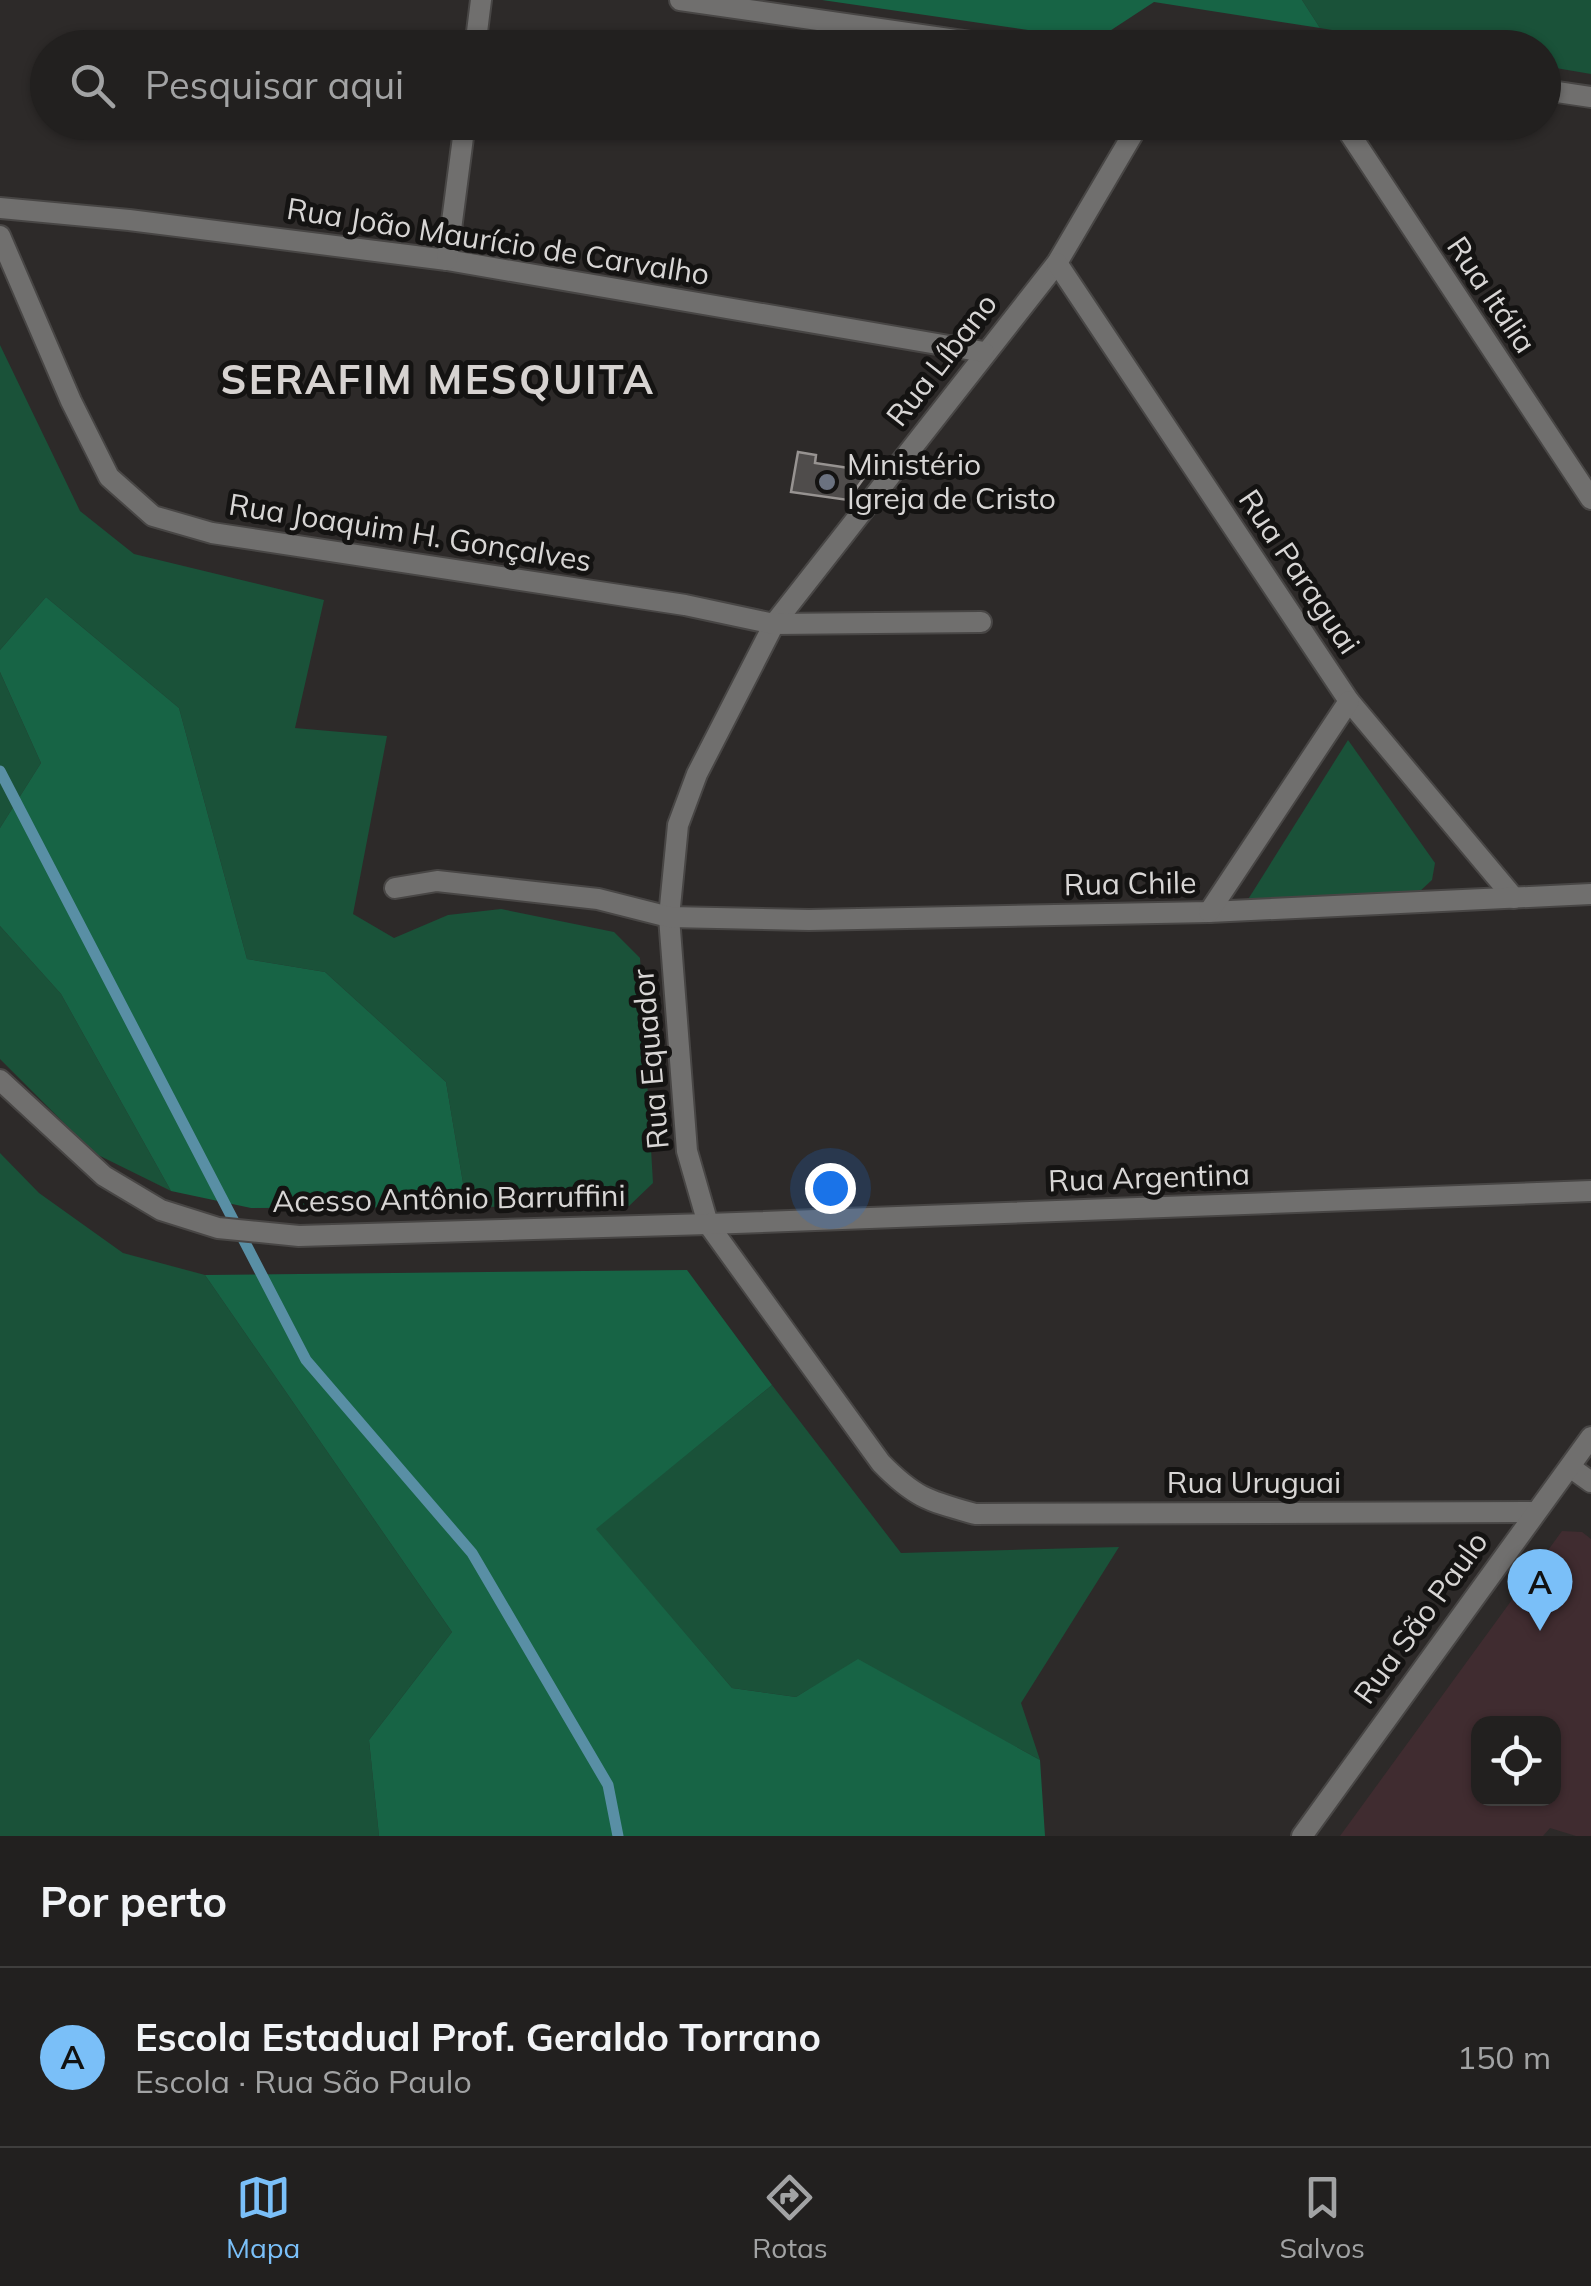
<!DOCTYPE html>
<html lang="pt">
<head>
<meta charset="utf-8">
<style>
	:root { --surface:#22201f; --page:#2a2828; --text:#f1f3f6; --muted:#a2a3a4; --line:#3f3e3d; --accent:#7abff8 }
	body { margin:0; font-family:Mulish,sans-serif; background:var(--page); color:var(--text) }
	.controls { position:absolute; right:30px; bottom:30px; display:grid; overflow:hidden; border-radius:20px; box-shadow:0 2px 8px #0004 }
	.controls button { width:90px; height:90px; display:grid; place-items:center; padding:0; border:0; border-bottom:2px solid var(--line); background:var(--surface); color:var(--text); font:50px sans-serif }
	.you { position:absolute; left:830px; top:1188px; width:35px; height:35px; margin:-25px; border:8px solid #fff; border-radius:50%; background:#1a73e8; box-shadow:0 0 0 15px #1a73e833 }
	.badge { display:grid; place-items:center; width:65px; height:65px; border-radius:50%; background:var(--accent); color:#111; font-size:32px; font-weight:700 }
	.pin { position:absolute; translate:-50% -82px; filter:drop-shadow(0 2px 5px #0008) }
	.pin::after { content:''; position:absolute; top:52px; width:35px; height:30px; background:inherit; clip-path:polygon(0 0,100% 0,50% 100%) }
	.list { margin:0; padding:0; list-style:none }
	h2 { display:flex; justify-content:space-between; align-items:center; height:130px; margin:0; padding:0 40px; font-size:42px }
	h2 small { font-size:32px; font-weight:400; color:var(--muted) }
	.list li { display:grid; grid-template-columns:65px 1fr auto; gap:30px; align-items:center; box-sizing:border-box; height:180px; padding:0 40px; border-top:2px solid var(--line) }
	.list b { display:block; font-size:38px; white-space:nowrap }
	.list p { margin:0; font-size:32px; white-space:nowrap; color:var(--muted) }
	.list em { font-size:32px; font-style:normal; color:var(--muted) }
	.icon { flex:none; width:55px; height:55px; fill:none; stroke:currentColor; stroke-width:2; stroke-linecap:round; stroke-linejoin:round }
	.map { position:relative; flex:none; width:1591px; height:1836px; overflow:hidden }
	.search { position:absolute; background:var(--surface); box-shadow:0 2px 8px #0004; left:30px; right:30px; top:30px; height:110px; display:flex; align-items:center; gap:25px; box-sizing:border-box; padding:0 35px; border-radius:55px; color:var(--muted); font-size:38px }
	.sheet { height:310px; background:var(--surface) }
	nav { display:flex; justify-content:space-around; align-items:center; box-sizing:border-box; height:140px; border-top:2px solid var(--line); background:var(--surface); font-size:28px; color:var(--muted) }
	nav a { display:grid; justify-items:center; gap:5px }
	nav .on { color:var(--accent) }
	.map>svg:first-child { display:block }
</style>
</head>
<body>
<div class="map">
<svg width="1591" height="1836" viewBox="0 0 1591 1836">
	<rect width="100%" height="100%" fill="#2d2a29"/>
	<!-- education -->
	<path fill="#402c30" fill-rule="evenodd" d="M1562,1531l20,1 9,7v297h-15l-26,-8 -7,8h-203zM1478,1724h76v74h-76z"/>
	<!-- green -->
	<g fill="#1a5239">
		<path d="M1302,0h289v74l-47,-8v-18l-110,-1 -114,-19z"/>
		<path d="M0,345l80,166 54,43 190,46 -29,128 92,8 -34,178 41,24 54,-23 53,-6 113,23 26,26 13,225 -24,23 -162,1 -21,-125 -121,-110 -78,-13 -68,-251 -133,-111 -46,53z"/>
		<path d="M0,672l41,91 -41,65z"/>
		<path d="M1348,740l87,123 -3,17 -13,12 -172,9z"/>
		<path d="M0,926l61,68 110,197 -77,-38 -94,-94z"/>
		<path d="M0,1153l39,40 84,60 82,22 247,357 -83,108 10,96h-379z"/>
		<path d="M772,1385l129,168 218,-6 -98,156 19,57 -182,-100 -62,37 -64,-9 -137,-159z"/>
	</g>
	<!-- forest -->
	<g fill="#176445">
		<path d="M822,0h480l18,28 -166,-26 -58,38z"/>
		<path d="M46,597l133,111 68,251 78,13 121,110 21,125 -216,1 -80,-17 -110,-197 -61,-68v-98l41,-65 -41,-91v-22z"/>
		<path d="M687,1270l85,115 -176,144 136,159 64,9 62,-38 182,101 5,76h-666l-10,-96 83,-108 -247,-357z"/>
	</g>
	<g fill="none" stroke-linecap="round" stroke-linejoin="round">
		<!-- stream -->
		<path stroke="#598fa5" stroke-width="11" d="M0,771l306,589 166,193 136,232 10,51"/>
	</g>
	<!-- building -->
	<path fill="#4f4c4b" stroke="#979391" stroke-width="2.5" d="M798,452l18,3 -1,8 54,8 -21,29 -57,-8z"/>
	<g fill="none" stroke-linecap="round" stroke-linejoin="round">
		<defs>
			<g id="minor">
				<path d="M680,0l331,48"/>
				<path d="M475,48l6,-48"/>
				<path d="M1544,90l47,7"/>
				<path d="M1140,122l-83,141 -283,361 -77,150 -19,51 -9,92 18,234 21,73 173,239c34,35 48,38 94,51l559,-2"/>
				<path d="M1342,122l249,377"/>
				<path d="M0,208l129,12 318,40 537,92"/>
				<path d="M0,236l71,165 38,76 44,39 59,17 473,72 89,19 207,-2"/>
				<path d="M447,260l18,-138"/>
				<path d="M1057,263l292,438 165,197"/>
				<path d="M395,888l42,-7 161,18 71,18 140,3 400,-8 382,-18"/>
				<path d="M1209,912l140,-211"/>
				<path d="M1570,1467l21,15"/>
				<path d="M1302,1836l289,-399"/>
			</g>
			<path id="tertiary" d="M0,1080l104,96 57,34 57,18 81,8 409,-12 883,-33"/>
		</defs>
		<!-- minor casing -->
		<use href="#minor" stroke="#484645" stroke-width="24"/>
		<!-- tertiary casing -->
		<use href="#tertiary" stroke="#484645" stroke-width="24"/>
		<!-- minor -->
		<use href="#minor" stroke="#706f6e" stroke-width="20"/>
		<!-- tertiary -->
		<use href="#tertiary" stroke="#706f6e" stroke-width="20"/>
	</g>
	<!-- markers -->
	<circle fill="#6b7280" stroke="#141312" stroke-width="4" cx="827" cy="482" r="10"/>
	<g text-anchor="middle" stroke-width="10" stroke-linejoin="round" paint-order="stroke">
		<!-- street labels -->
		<g font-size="30" fill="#d8d6d5" stroke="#141312">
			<text transform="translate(498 242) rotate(9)" y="10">Rua João Maurício de Carvalho</text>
			<text transform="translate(1491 295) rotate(56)" y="10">Rua Itália</text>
			<text transform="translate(942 360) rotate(-52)" y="10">Rua Líbano</text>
			<text transform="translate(410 533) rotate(9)" y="10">Rua Joaquim H. Gonçalves</text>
			<text transform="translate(1299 572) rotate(56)" y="10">Rua Paraguai</text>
			<text transform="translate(1130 884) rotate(-1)" y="10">Rua Chile</text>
			<text transform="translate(651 1059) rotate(-95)" y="10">Rua Equador</text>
			<text transform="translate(1149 1178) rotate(-2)" y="10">Rua Argentina</text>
			<text transform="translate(449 1199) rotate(-1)" y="10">Acesso Antônio Barruffini</text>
			<text x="1254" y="1493">Rua Uruguai</text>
			<text transform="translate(1421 1618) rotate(-54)" y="10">Rua São Paulo</text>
		</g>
		<!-- poi labels -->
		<g font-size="30" fill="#d8d6d5" stroke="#141312" text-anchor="start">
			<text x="847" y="475">Ministério<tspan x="847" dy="34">Igreja de Cristo</tspan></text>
		</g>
		<!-- district labels -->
		<g font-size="40" font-weight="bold" letter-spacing="2.5" fill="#d7d3d1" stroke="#141312">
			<text x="438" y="394">SERAFIM MESQUITA</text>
		</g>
	</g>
</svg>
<div class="controls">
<button><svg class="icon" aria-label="locate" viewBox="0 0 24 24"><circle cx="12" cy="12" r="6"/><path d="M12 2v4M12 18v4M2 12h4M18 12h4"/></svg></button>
</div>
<div class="you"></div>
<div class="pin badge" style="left:1540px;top:1631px">A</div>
<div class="search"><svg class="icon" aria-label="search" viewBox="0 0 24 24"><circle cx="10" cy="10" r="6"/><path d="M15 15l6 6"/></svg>Pesquisar aqui</div>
</div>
<section class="sheet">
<h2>Por perto<small></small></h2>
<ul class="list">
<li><span class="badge">A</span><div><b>Escola Estadual Prof. Geraldo Torrano</b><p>Escola · Rua São Paulo</p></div><em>150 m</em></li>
</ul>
</section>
<nav>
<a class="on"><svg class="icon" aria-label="map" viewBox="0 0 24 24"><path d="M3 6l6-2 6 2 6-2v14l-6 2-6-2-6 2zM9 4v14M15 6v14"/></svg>Mapa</a>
<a><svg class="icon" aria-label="directions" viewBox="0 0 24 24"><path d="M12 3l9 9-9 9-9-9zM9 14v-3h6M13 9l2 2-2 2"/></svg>Rotas</a>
<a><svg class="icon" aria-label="saved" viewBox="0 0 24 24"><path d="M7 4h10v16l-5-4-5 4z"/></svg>Salvos</a>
</nav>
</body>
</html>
